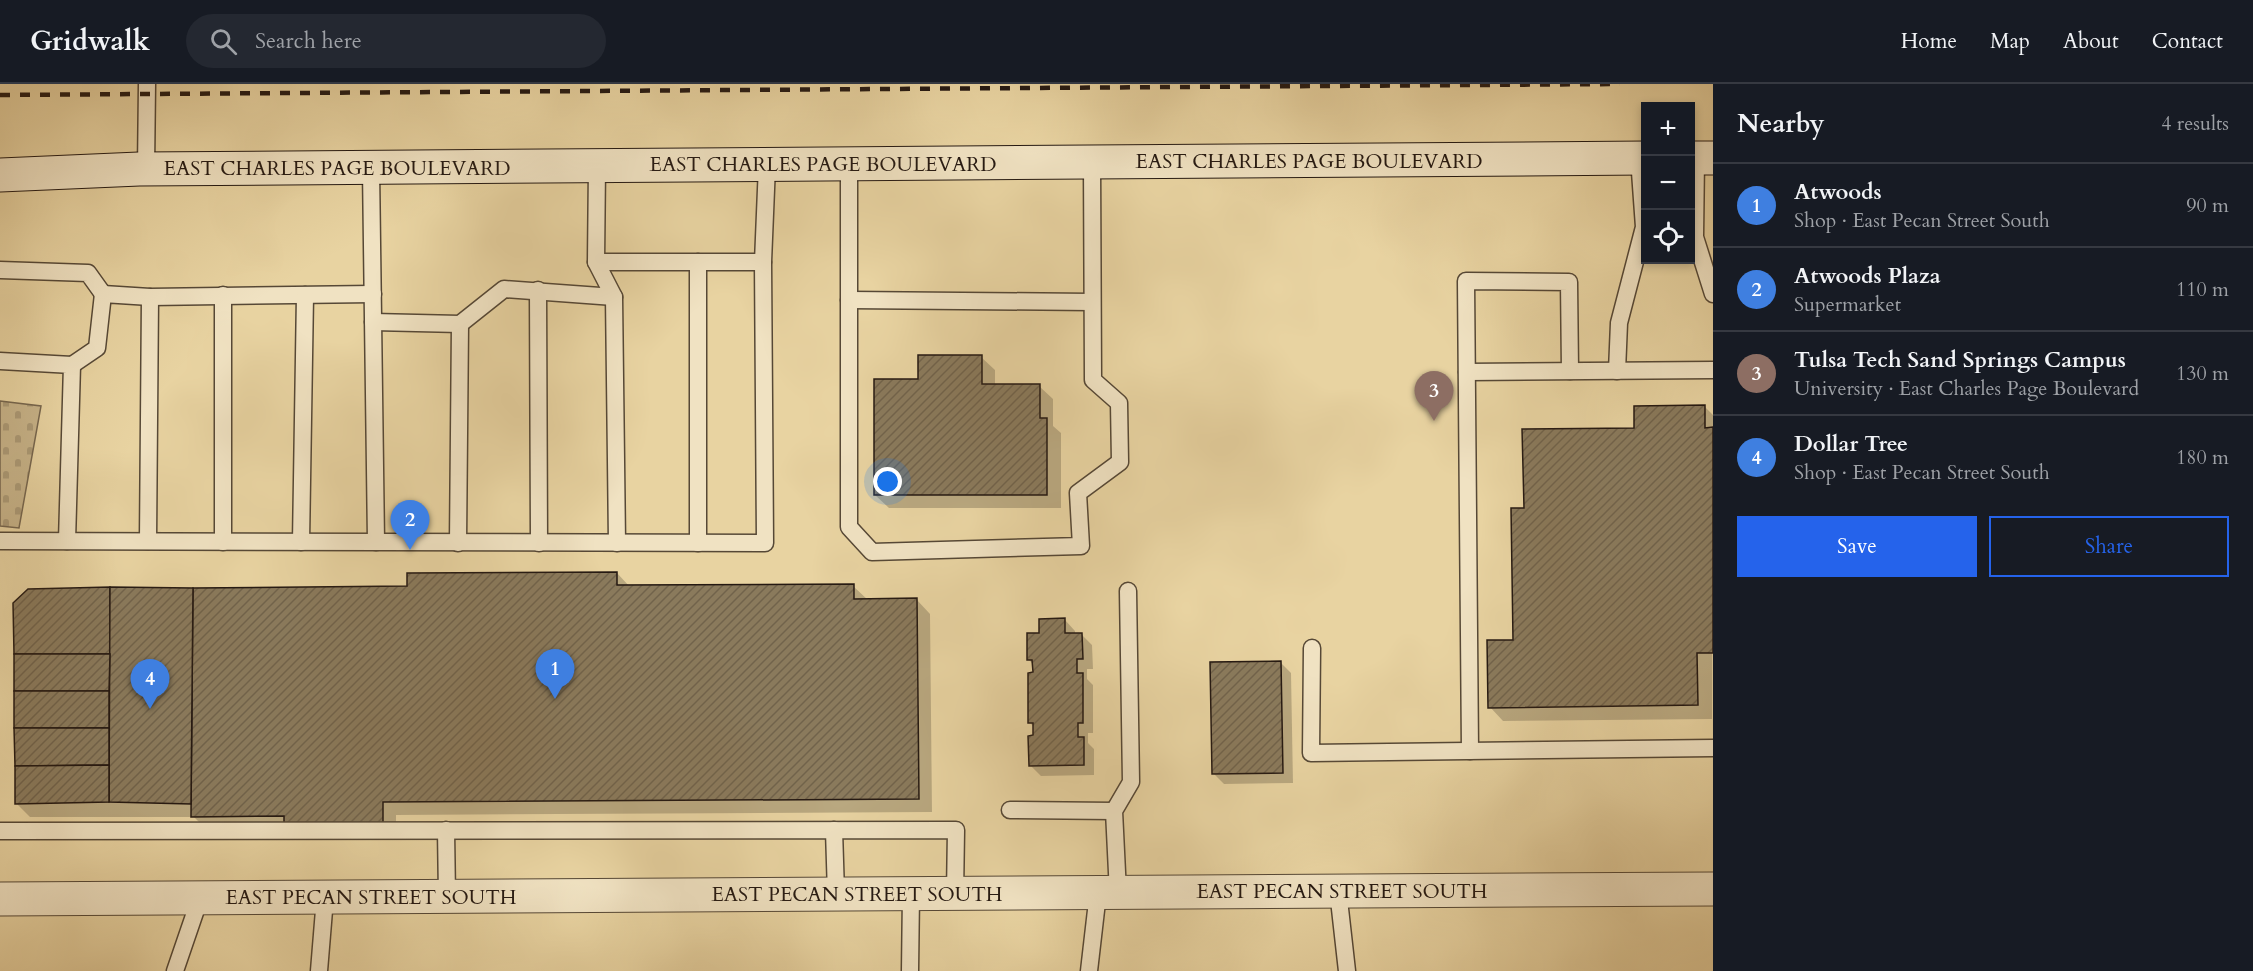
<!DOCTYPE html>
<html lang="en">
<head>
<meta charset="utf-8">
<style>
	:root { --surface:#171b24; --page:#242831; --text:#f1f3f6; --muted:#9ea1a6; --line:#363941; --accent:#2563eb }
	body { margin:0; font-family:Cardo,serif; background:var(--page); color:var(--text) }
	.controls { position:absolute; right:18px; top:18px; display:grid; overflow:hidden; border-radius:0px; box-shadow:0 3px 9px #0003 }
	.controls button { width:54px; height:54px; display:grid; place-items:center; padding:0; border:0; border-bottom:2px solid var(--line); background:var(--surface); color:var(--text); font:30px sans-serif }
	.you { position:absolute; left:888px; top:398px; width:21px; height:21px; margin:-15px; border:4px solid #fff; border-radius:50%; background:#1a73e8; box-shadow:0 0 0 9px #1a73e833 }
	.badge { display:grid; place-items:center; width:39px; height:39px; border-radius:50%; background:var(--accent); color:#fff; font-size:20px; font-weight:700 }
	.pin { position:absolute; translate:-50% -50px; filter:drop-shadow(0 2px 3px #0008) }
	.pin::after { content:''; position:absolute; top:32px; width:21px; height:18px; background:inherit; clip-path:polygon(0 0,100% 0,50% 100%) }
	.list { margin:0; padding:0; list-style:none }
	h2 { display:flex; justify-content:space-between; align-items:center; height:78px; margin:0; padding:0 24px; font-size:26px }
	h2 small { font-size:20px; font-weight:400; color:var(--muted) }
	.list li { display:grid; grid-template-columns:39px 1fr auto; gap:18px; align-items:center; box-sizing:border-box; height:84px; padding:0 24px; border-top:2px solid var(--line) }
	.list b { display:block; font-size:22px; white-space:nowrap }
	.list p { margin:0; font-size:20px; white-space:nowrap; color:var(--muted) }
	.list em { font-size:20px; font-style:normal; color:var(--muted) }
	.actions { display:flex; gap:12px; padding:18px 24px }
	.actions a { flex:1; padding:14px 0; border:2px solid var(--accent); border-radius:0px; text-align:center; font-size:21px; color:var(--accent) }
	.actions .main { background:var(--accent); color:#fff }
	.icon { flex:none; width:33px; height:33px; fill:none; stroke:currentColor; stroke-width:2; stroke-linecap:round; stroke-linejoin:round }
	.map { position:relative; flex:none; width:1713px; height:887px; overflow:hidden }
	header { display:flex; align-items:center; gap:36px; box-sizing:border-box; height:84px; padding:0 30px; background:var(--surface); border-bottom:2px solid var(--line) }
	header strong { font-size:28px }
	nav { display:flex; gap:33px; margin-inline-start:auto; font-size:21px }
	.search { width:420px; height:54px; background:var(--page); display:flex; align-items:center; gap:15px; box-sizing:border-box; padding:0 21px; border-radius:33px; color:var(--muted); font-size:22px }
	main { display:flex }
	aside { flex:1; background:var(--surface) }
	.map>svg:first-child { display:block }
</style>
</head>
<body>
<header>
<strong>Gridwalk</strong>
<div class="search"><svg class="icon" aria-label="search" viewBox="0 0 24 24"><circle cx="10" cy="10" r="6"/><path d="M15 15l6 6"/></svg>Search here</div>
<nav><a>Home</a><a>Map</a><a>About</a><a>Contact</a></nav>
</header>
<main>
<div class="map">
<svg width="1713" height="887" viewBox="0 0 1713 887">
	<defs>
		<pattern id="cemetery-stones" width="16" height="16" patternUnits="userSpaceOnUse" patternTransform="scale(1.5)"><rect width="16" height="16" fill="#c7b389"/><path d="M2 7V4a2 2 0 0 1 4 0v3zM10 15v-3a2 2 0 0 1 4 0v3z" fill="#ab9975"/></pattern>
		<pattern id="building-hatch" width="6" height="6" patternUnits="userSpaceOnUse" patternTransform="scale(1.5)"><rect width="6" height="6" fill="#8a7a5c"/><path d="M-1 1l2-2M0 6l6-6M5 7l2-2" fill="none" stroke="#71634b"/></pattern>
	</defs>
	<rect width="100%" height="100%" fill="#e8d3a1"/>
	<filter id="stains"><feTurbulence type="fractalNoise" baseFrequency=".00333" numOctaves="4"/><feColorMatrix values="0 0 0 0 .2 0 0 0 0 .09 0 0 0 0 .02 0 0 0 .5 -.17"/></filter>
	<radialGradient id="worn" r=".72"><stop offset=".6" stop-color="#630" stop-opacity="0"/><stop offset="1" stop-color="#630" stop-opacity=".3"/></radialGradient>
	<!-- cemetery -->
	<path fill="url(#cemetery-stones)" stroke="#76664e" stroke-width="1.5" d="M0,317l41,5 -22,122 -19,-2z"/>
	<!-- shadow -->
	<g fill="#0003">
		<path d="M981,273l14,13v15l44,1 14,13v27l8,7v75h-172l-14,-13 45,-114z"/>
		<path d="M1704,322l9,9 -1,304 -209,2 -13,-14 24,-66 11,-131 111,-80z"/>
		<path d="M617,489l13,14 223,-1 15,14h49l13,14 2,198 -536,3v25h-97l-11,-11 -81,1 -13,-13h-164l-14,-14 13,-213 380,-2z"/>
		<path d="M1065,536l10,11v3h6l11,11 1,24h-6v10l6,6v48h-5v10l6,6v26l-53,1 -11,-11 5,-28v-9l-5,-5 4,-58 -5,-5 12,-26z"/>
		<path d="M1281,579l10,10 2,110 -69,1 -11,-11z"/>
	</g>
	<!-- building -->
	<g fill="url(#building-hatch)" stroke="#251912" stroke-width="1.5">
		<path d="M918,271h64v29h58v34h7v77h-173v-116h44z"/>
		<path d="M1705,321v23l8,-1v226h-16l1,52 -210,3 -1,-68h26l-2,-132h13l-2,-79 112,-1v-22z"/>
		<path d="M617,488v13l237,-1v15l63,-1 2,201 -536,3v25h-99v-11l-93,1 2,-229 214,-2v-13z"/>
		<path d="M110,503v67h-96l-1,-51 15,-14z"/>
		<path d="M110,503l83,1 -2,216 -82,-2z"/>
		<path d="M1065,534v15h17l1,26h-6v14h6v50h-5v14h6v28l-55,1 -1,-30 5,-1v-12h-5v-50l5,-1 -1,-12h-5v-27h12v-14z"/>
		<path d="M14,570h96l-1,37h-95z"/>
		<path d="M1281,577l2,112 -71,1 -2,-112z"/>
		<rect x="14" y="607" width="95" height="37"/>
		<path d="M14,644h95v37l-94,1z"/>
		<path d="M109,681v37l-94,2v-38z"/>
	</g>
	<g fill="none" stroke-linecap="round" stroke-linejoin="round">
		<defs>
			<g id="service">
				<path d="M1696,74l-1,79 18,57"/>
				<path d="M849,80v363l23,25 209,-6 -3,-53 42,-31 -1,-59 -26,-23 -1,-218"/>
				<path d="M597,82l-1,96 18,35 3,246"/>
				<path d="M146,85l1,-85"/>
				<path d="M371,85l5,373"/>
				<path d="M596,178h167"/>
				<path d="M698,178v281"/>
				<path d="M0,186l88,3 15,21"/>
				<path d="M538,206l1,253"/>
				<path d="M849,216l243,2"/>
				<path d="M373,238l87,2 44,-35 110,8"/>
				<path d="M0,277l72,4 -5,176"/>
				<path d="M72,281l25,-17 6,-54 47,3 223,-3"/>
				<path d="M1617,287l2,-48 25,-96 -5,-69"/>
				<path d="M1467,288l246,-2"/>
				<path d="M0,457l765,2 -2,-281 4,-97"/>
				<path d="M148,457l2,-244"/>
				<path d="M223,458v-247"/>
				<path d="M301,458l4,-247"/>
				<path d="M458,459l2,-219"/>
				<path d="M1312,564l-1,105 402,-5"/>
				<path d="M1470,667l-4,-470 103,1 1,89"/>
				<path d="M1010,726l104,1"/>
				<path d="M446,746l1,67"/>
				<path d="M834,746l2,64"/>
				<path d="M0,747l956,-1 -1,64"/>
				<path d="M1338,807l9,80"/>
				<path d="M1118,809l-4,-82 17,-29 -3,-191"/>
				<path d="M175,887l25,-73"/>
				<path d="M319,887l6,-73"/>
				<path d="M910,887l1,-77"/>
				<path d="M1089,887l9,-78"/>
			</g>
			<path id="minor" d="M0,815l1713,-10"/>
			<g id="secondary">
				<path d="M1690,74h23"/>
				<path d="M0,91l139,-6 1507,-11"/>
			</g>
		</defs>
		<!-- service casing -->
		<use href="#service" stroke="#564836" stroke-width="19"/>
		<!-- minor casing -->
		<use href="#minor" stroke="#564836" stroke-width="35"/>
		<!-- secondary casing -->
		<use href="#secondary" stroke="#251912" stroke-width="35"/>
		<!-- service -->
		<use href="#service" stroke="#f0e2c2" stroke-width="16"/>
		<!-- minor -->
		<use href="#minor" stroke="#f0e2c2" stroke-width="33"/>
		<!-- secondary -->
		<use href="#secondary" stroke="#f0e2c2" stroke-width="33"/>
		<!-- rail -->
		<path stroke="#251912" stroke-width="4.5" stroke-dasharray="10 10" stroke-linecap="butt" d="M0,11l1620,-11"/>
	</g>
	<g text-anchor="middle" stroke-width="4.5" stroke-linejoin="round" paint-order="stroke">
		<!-- street labels -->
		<g font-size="20" fill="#251912" stroke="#f0e2c2">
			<text x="1309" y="84">EAST CHARLES PAGE BOULEVARD</text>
			<text x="823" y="87">EAST CHARLES PAGE BOULEVARD</text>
			<text x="337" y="91">EAST CHARLES PAGE BOULEVARD</text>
			<text x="1342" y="814">EAST PECAN STREET SOUTH</text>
			<text x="857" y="817">EAST PECAN STREET SOUTH</text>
			<text x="371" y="820">EAST PECAN STREET SOUTH</text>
		</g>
	</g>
	<rect width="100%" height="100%" filter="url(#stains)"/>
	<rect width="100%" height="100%" fill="url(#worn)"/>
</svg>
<div class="controls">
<button>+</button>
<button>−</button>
<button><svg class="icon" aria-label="locate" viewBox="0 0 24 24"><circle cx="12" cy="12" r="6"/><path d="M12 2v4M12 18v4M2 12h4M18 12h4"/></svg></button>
</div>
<div class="you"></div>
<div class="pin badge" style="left:555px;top:615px;background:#3f7fe0">1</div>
<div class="pin badge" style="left:410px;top:466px;background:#3f7fe0">2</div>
<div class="pin badge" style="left:1434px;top:337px;background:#8d6e63">3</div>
<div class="pin badge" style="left:150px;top:625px;background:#3f7fe0">4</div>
</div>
<aside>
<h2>Nearby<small>4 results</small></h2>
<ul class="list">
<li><span class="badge" style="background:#3f7fe0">1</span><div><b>Atwoods</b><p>Shop · East Pecan Street South</p></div><em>90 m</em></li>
<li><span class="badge" style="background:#3f7fe0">2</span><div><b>Atwoods Plaza</b><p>Supermarket</p></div><em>110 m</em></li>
<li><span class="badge" style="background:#8d6e63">3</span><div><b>Tulsa Tech Sand Springs Campus</b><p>University · East Charles Page Boulevard</p></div><em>130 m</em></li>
<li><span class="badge" style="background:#3f7fe0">4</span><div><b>Dollar Tree</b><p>Shop · East Pecan Street South</p></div><em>180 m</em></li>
</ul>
<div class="actions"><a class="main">Save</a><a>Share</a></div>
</aside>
</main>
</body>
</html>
